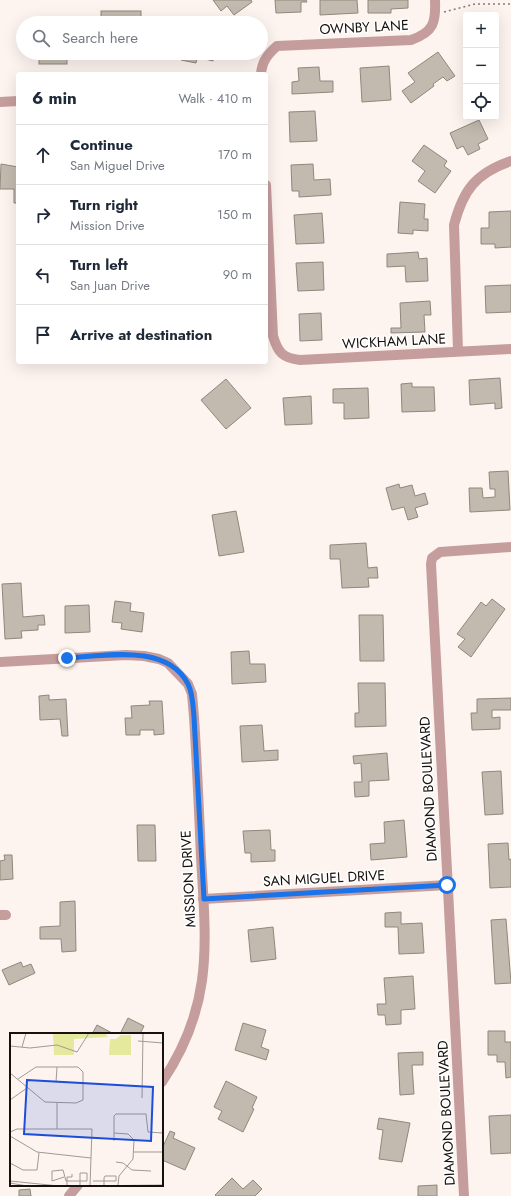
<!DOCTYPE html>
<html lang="en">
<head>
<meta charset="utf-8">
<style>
	:root { --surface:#fff; --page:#f6f6f7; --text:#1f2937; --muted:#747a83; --line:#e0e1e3 }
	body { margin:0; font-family:Jost,sans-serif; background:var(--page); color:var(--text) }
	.controls { position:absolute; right:12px; top:12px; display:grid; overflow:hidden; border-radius:4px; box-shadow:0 4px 16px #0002 }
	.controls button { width:36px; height:36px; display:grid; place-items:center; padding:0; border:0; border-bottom:1px solid var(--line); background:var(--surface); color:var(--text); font:20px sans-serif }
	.stop { position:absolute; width:12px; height:12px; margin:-9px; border:3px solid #1a73e8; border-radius:50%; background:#fff }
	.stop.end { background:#1a73e8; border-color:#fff; box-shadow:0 1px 4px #0008 }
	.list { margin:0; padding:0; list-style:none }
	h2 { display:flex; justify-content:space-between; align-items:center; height:52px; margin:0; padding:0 16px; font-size:17px }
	h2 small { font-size:13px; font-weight:400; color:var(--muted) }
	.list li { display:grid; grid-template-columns:26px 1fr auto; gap:12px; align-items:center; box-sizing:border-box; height:60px; padding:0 16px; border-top:1px solid var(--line) }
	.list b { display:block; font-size:15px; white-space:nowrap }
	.list p { margin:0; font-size:13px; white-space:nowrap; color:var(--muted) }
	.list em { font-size:13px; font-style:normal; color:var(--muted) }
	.icon { flex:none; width:22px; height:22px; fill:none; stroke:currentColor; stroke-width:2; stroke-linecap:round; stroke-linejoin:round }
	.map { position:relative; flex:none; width:511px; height:1196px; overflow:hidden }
	.search { position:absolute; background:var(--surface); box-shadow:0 4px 16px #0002; left:16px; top:16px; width:252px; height:44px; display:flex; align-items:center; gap:10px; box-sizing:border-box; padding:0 14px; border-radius:22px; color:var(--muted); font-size:15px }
	.panel { position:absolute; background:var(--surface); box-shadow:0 4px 16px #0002; left:16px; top:72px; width:252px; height:292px; border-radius:4px }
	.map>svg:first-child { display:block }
</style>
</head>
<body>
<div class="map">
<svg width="511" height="1196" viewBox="0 0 511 1196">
	<rect width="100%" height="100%" fill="#fdf4f0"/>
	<!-- building -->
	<g fill="#c2baae" stroke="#8f887d">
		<path d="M213,0h38l1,2 -18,13 -7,-9 -6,5z"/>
		<path d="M275,0h31l1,2h-6v10l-25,1z"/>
		<path d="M320,0h37l1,13 -38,2z"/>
		<path d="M368,0h40v8l-17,1v4h-23z"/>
		<rect x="101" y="11" width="40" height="12"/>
		<path d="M438,52l17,24 -8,5 -4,-4 -10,7 1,2 -23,17 -9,-12 13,-9 -7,-9z"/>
		<rect x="39" y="53" width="28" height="11"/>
		<rect x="101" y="53" width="15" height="5"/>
		<path d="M183,53h32l-2,8 -16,-4 -1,6 -15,-3z"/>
		<path d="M389,66l2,34 -29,2 -2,-34z"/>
		<path d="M319,67l1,14h13v11l-41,2v-12l7,-1 -1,-13z"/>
		<path d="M315,111l2,30 -27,1 -1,-30z"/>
		<path d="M479,120l9,19 -10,5 2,5 -12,6 -5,-9 -6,3 -7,-16z"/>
		<path d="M424,145l23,16 -3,5 7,5 -16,22 -17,-12 7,-10 -13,-10z"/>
		<path d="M1,164l17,3v36h-4v-14h-14z"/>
		<path d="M313,164l1,16 16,-1 1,16 -32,2v-6h-7l-1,-26z"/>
		<path d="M400,202l25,2 -1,15h4v12l-15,-1v4l-15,-1z"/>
		<path d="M511,211v36l-16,1v-4h-14v-16h8v-16z"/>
		<path d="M322,213l2,30 -28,1 -2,-29z"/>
		<path d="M418,252l1,7 8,-1 1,23 -22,1 -1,-16 -18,1v-13z"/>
		<path d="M323,262l1,28 -26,1 -2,-28z"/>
		<path d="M511,285v27l-25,1 -1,-27z"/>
		<path d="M430,301l1,14h-7l1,17 -34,1v-5h10l-1,-25z"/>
		<path d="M321,313l1,27 -22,1 -1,-27z"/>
		<path d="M500,378l2,30 -7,1v-6l-25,2 -1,-25z"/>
		<path d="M226,379l25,29 -25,21 -25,-29z"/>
		<path d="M412,383v4h22l1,24 -33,1 -1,-28z"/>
		<path d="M368,388l1,30 -25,1v-16h-11v-14z"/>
		<path d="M311,396l1,28 -27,1 -2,-27z"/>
		<path d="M508,471l2,39 -40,2 -1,-24h13l1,10 12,-1v-8h-5l-1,-17z"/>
		<path d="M399,484l1,4 12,-3 3,11 10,-3 3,11 -13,4 3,9 -10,3 -4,-13 -12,3 -6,-22z"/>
		<path d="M236,511l8,41 -25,4 -7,-41z"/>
		<path d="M366,543l2,25 9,-1 1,11h-10l1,9 -27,1 -2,-29h-10v-14z"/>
		<path d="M21,583l2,34 21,-2 1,10h-7v5l-17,1 1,7 -17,1 -3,-55z"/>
		<path d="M492,599l13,10 -34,48 -13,-10 7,-8 -8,-5 24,-32 5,4z"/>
		<path d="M115,601l16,2 -1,8 14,2 -2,19 -21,-3 1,-6 -10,-1z"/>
		<path d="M89,605l1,27 -25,1v-27z"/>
		<path d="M359,615h24l1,46h-24z"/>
		<path d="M249,651l1,13h15l1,18 -34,2 -1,-32z"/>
		<path d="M358,683h27l1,43 -31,1v-14h4z"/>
		<path d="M49,695v5l17,-1 2,37h-6l-2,-17 -20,1 -1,-24z"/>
		<path d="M511,698v12h-19v8l8,-1v12l-28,1 -1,-17h6v-14z"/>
		<path d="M149,701h13l2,33 -10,1v-5h-14v5h-14l-1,-17h7l-1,-12 19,-1z"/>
		<path d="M262,725l2,26 14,-1v10l-36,2 -2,-36z"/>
		<path d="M387,753l2,27 -20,1v15l-14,1 -1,-15h8l-1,-19 -7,1 -1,-8z"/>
		<path d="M501,771l2,43 -18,1 -3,-43z"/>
		<path d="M404,820l3,37 -36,3 -1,-16 15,-1 -1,-21z"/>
		<path d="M137,825h18l1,36h-18z"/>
		<path d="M270,830l1,20h4v11l-24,1v-9h-6l-2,-22z"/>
		<path d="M508,843l1,17 2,-1v28l-21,1 -2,-44z"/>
		<path d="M4,855h8l1,24 -13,1v-19l5,-1z"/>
		<path d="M75,901l1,50 -14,1 -1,-13h-21v-12l20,-1v-24z"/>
		<path d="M401,912v12l21,-1 2,30 -25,1 -1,-27h-13v-14z"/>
		<path d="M506,919l5,64 -16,1 -4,-64z"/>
		<path d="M273,927l3,32 -25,3 -3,-32z"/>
		<path d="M21,962l2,5 8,-3 4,9 -26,12 -7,-15z"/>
		<path d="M413,976l2,33 -14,1v14l-15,1 -1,-10h-7l-1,-11h9l-2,-26z"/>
		<path d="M128,1018l16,8 -4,8h-20z"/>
		<path d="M243,1023l23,7 -5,17 8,3 -3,10 -31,-10z"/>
		<path d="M97,1025l17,9h-22z"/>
		<path d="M488,1031h17v11h6v35l-5,1 -1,-16h-8v-7h-9z"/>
		<path d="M423,1052v13h-11l2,29 -14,1 -2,-42z"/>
		<path d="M226,1081l31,16 -5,11 2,1 -11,23 -25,-13 4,-8 -8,-4z"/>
		<path d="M511,1115v38l-20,1 -2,-38z"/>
		<path d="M379,1118l31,5 -8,39 -23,-3 4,-29 -6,-1z"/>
		<path d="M170,1131l5,2 -2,5 22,10 -10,22 -23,-10v-11z"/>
		<path d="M232,1178l11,11 10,-9 9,9 -7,7h-39l-1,-1z"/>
		<path d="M437,1185v11h-19v-10z"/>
		<path d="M30,1189l1,7h-12v-6z"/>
	</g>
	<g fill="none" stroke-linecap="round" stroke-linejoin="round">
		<!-- path -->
		<path stroke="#837c79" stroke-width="1.5" stroke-dasharray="2 3" stroke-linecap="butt" d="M444,12l31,-8h36"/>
		<!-- street -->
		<g stroke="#c69d9d" stroke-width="10">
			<path d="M261,74c1,-13 7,-20 16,-28l134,-6c23,-8 25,-18 24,-40"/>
			<path d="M0,102l18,-1"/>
			<path d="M266,185l7,151c5,17 10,22 27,24l211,-11"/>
			<path d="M458,351l-4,-126c9,-35 22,-52 57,-64"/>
			<path d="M0,662l126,-7 18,1 15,3 9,4 20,21 4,10 2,23c3,47 5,93 7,140 5,87 13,148 -39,225"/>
			<path d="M203,899l244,-14"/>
			<path d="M0,915h6"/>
			<path d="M69,1196l9,-11"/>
			<path d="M464,1196l-33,-632 1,-6 8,-6 71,-5"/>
		</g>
	</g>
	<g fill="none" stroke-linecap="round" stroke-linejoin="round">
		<!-- route -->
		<path stroke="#1a73e8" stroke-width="5" d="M67,658c38,-2 100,-15 121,26 5,10 5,22 6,33l10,182 243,-14"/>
	</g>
	<g text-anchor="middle" stroke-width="3" stroke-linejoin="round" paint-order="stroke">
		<!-- street labels -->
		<g font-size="14" fill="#15110e" stroke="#fff">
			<text transform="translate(364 27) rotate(-3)" y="5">OWNBY LANE</text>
			<text transform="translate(394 341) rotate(-3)" y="5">WICKHAM LANE</text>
			<text transform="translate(428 789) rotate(-93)" y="5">DIAMOND BOULEVARD</text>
			<text transform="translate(324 878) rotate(-3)" y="5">SAN MIGUEL DRIVE</text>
			<text transform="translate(188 879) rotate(-93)" y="5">MISSION DRIVE</text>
			<text transform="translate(446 1113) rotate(-93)" y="5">DIAMOND BOULEVARD</text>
		</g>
	</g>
	<!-- overview -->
	<g transform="translate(10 1033)">
		<rect width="153" height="153" fill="#fdf4f0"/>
		<path d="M43,0h52l3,4 -34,2v16h-20zM111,2h10v20h-22l1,-16h6z" fill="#e5e99d"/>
		<path fill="none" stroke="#a09996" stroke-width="1" d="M128,8l25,2M0,13l20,2 27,-3 20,7 12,-19M12,14l4,-14M0,40l35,29 31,1 7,-3v-28l-5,-5h-42l-18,12M46,49l1,-15M132,65l1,-65M0,67l17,-12M47,70v26M0,99l7,-3h75l-2,57M104,100l14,1 6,6 -1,19 -14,17 -1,9M0,103l27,16 54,6M104,108v-25l2,-2h30l2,18 15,1M124,119h29M106,129l7,1 9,7 19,1M0,130l13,7h14l2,-17M54,144l-12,4v-10l11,-1 3,11h21v-8h-7v13M0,148l49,5M83,148h23v-5h-11l-1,2v8M0,150l17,3M57,153v-9h5v-3M69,153l84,-1"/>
		<path fill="#1d4ed8" fill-opacity="0.15" stroke="#1d4ed8" stroke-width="2" d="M17,47l126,7 -2,54 -127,-7z"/>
		<rect width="153" height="153" fill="none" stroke="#15110e" stroke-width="2"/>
	</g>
</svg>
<div class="controls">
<button>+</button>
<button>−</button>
<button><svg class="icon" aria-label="locate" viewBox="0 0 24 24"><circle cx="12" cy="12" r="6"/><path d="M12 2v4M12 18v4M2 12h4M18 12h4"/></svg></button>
</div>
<div class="stop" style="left:447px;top:885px"></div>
<div class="stop end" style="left:67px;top:658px"></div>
<div class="search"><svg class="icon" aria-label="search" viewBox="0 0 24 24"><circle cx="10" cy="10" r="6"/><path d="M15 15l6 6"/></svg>Search here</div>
<section class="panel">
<h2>6 min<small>Walk · 410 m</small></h2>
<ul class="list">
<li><svg class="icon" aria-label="ahead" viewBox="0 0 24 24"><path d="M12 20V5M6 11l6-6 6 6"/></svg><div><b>Continue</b><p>San Miguel Drive</p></div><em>170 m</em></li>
<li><svg class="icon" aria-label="right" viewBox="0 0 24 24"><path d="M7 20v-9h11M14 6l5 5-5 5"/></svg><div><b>Turn right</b><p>Mission Drive</p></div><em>150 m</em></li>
<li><svg class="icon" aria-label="left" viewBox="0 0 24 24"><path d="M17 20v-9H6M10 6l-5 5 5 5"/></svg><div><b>Turn left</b><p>San Juan Drive</p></div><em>90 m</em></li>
<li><svg class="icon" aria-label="arrive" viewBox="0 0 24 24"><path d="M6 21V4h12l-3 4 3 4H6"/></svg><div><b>Arrive at destination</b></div></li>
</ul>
</section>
</div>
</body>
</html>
